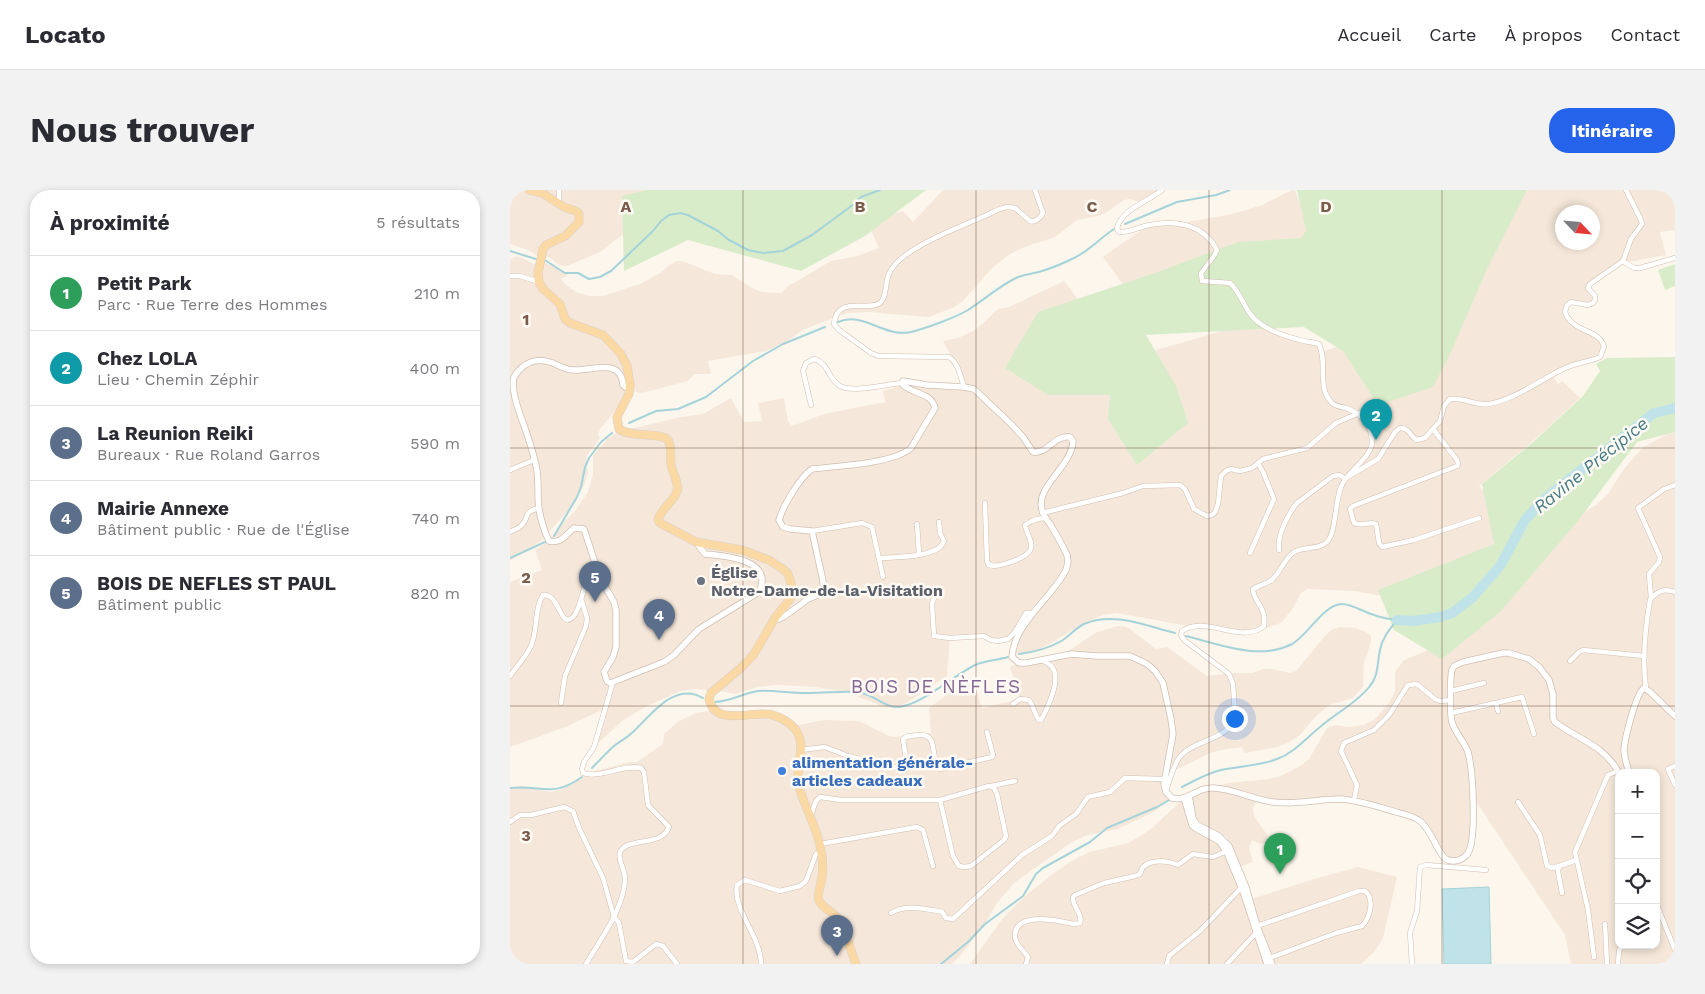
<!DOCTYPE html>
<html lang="fr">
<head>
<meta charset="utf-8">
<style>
	:root { --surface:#fff; --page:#f2f2f3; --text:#2b2b33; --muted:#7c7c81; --line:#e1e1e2; --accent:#2563eb }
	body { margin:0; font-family:"Work Sans",sans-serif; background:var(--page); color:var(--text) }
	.controls { position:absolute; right:15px; bottom:15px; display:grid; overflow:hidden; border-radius:10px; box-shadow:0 2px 8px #0003 }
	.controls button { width:45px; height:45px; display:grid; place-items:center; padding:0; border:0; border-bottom:1px solid var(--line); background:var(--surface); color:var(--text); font:25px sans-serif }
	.compass { position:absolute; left:1045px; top:15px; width:45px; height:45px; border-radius:50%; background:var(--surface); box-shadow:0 2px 8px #0003; rotate:116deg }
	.you { position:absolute; left:724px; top:528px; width:18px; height:18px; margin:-12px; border:4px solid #fff; border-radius:50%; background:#1a73e8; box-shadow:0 0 0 8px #1a73e833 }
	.badge { display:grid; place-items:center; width:32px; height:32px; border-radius:50%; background:var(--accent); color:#fff; font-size:16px; font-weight:700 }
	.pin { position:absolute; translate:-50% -41px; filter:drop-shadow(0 1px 2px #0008) }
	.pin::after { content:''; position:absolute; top:26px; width:18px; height:15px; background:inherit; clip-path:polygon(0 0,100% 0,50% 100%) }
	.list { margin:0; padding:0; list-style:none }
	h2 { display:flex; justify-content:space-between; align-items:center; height:65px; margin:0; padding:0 20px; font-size:21px }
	h2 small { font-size:16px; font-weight:400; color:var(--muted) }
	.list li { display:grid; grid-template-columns:32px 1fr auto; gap:15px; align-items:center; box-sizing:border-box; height:75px; padding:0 20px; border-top:1px solid var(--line) }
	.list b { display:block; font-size:19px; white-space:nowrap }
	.list p { margin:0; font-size:16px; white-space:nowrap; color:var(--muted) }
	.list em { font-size:16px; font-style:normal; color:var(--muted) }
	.icon { flex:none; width:28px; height:28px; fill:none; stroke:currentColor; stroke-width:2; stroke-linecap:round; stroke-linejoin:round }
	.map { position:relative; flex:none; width:1165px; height:774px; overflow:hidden; border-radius:20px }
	header { display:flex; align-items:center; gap:30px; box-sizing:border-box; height:70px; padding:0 25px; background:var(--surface); border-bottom:1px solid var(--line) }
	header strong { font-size:24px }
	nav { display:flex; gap:28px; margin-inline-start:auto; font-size:18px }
	.intro { display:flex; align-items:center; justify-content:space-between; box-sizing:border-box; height:120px; padding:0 30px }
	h1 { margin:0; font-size:35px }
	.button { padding:12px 22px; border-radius:20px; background:var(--accent); color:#fff; font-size:18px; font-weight:700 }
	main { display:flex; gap:30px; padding:0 30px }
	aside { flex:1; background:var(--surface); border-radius:20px; box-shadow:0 2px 8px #0003 }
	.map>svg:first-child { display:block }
</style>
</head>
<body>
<header>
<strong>Locato</strong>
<nav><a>Accueil</a><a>Carte</a><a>À propos</a><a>Contact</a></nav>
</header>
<div class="intro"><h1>Nous trouver</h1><a class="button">Itinéraire</a></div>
<main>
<aside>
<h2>À proximité<small>5 résultats</small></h2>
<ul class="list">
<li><span class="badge" style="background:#2e9e5b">1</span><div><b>Petit Park</b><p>Parc · Rue Terre des Hommes</p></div><em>210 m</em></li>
<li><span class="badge" style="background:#0f9aa8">2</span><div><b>Chez LOLA</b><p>Lieu · Chemin Zéphir</p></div><em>400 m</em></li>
<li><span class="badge" style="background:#5c6f8a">3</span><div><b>La Reunion Reiki</b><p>Bureaux · Rue Roland Garros</p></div><em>590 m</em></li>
<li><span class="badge" style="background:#5c6f8a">4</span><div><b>Mairie Annexe</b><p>Bâtiment public · Rue de l'Église</p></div><em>740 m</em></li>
<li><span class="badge" style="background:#5c6f8a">5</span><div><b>BOIS DE NEFLES ST PAUL</b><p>Bâtiment public</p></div><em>820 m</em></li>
</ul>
</aside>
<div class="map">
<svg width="1165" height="774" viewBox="0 0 1165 774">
	<rect width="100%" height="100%" fill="#fdf6ec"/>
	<!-- residential -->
	<g fill="#f5e8da" fill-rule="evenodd">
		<path d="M0,0h190l-61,32 -39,30 -33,14 -8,-1 -10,-8 -6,2 -15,-9 -18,-6z"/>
		<path d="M433,0h221l-22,13 -12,-4 -6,1 -17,12 -8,4 -22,4 -22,17 -33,11 -12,6 -18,14 -29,33 -11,7 -23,9 -61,-5 -21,1 -44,17 -17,12 -20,9 -58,10 3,13h-17l-6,7 -38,10 -10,2 -10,-3 -1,4 -29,35 -2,6 2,3 -12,16 -2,7 2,11 -4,14 -15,23 -27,31 -32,21v-301l1,-1 7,-3 22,11 4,-4 6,2 19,9 -8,5 5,6 12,8 13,3h12l37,-12 20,-11 8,-7 9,-5h5l33,13 17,1 20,13 10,4 19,1 6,-6 44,-26 26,-5 22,-8 -11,-24 35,-13 10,11z"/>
		<path d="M782,0h3l21,58 -45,81 48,15 3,8 88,-29 84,-133h181v40l-15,2 6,23 -31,6h-12l-34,27 6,8 -2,7 -16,-1 -10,3 1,13 35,25 -3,14 -35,11 -13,7 6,9 4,-3 18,17 -48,44 -53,44 23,25 -2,25 -7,8 -99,54 -40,-7 -47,-2 -6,4 -8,15 -11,14 -6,3 -26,8 -56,-6 -78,-14 -13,2 -24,11 -30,18 -14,7 -23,6v-6l21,-37 -7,-1 -11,19 -7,7 -10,2 -12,-4 -36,1 -3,38 -33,22 -17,10 -13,-1 -38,-15 -30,-5 -39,-2 -20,2 -21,7 -18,-3 -7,2 -6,-3 -10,-1 -14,2 -32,14 -27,16 -28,26 10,-38 -36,17 -58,21v-165l32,-12 -7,-20 14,-9 9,-13 17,-17 13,-19 5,-17v-19l14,-17 9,-6 19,-5 46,-11 22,-3 28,-16 13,24 18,-1 -4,-18 26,-5 4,23 4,5 32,-12 61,-12 -2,-11 19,-6v-2l61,4 -6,-20 -14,-26 15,-3 15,-7 5,-3 20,-19 11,-2 55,-26 22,29 -37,71 176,-51 -100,-43 -22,-30 44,-31 33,-3 53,-9 29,-9zM1052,22h30v30h-30z"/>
		<path d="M1165,242v532h-104l-6,-29 -92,-138v16l-6,42 -18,6 -28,-39 -64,-21 -60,2 -38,-4 -6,8 1,9 14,20 -2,7 -7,1 -7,-4 -3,7 4,15 -14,5 -10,-21 -2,-9 -34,-19 -4,-22 39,-13 40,-4 13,-3 19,-10 9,-7 18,-31 8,-3 14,2 14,-2 11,-5 15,-17 6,-12v-19l9,-12 37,-15 128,-124 27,-16 12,-11 16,-25 19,-22 25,-13zM1109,583h37v172h-37z"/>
		<path d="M607,436h6l7,3 26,20 11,-2 40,29 26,-3h20l10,-4h10l17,4 6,-2 28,-34 7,-7 9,-3 16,1 10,4 5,4v6l-7,21 -1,24 -10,11 -24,7 -16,14 -13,16 -12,8 -15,5 -29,5 -2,-6 -21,3 -11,3 -36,18 -8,21 6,6 -18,14 -36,17 -30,6 -16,7 -58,41 -17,20 -11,19 -25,33 -9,9h-442v-176l13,-2 27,6 12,-3 30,-17 38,-10h7l26,-18 1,-10 15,-13 17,-8 18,-3 6,4 46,-1 27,13 31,-6 35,1 30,15 6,1 36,-4 -2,-25 37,-27 6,-4 10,31 38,-9 -10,-32 9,-4 43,-8 35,-23z"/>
		<path d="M674,608l11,30 24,17 3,5 23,51 76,-24 37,-10 39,10 -14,61 -8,13 -14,13h-391l33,-46 21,-21 26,-21 23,-16 17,-8 38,-9 11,-6 13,-9z"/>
	</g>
	<!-- green -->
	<g fill="#d8ecc9">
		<path d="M136,0h280l-61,46 -64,35 -113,-31 -64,31 -2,-75z"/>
		<path d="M787,0h230l-40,79 -37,85 -17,33 -55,18 -35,-54 -39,-24 -158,8 30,51 12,37 -51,42 -29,-46 2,-24h-62l-43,-27 33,-56 117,-39 83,-31 64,-4 4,-8z"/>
		<path d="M1165,74v22l-10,4 -7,-20z"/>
		<path d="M1165,167v75l-38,10 -59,79 -77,90 -59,48 -48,-29 -16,-40 116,-46 -12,-60 50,-41 51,-47 17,-25 -4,-7 11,-6z"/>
	</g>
	<!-- water -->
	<path fill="#bfe3e8" stroke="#a5d3da" d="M979,697l2,77h-47l-2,-75z"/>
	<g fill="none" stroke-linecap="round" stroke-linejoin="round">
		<!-- stream -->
		<g stroke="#a5d3da" stroke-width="2">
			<path d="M615,34l52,-22 39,-7 14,-5"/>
			<path d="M0,61l29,9"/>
			<path d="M33,69l22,14h13l11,6 11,-2 11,-6 42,-40 8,-10 8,-6 11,-2 8,2 30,16 11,9 19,10 15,3 20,-2 29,-16 42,-31 7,-7 19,-7"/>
			<path d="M328,132c26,-11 46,16 73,10 13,-3 46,-15 57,-22 16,-10 31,-24 48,-32 8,-4 17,-4 26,-7 10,-3 22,-8 32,-13 15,-7 26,-20 40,-29"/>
			<path d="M119,233l27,-12 22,-2 28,-12 47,-36 30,-17 42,-17"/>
			<path d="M44,346l23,-39 4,-10 4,-20 4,-9 12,-16 11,-9"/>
			<path d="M0,368l35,-16"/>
			<path d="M509,464c15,-2 31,-6 44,-14 7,-5 13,-12 21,-16 29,-13 62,2 91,9"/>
			<path d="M204,512c16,0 29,-9 44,-11 18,-1 36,3 53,2 15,0 31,-2 46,-1 16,1 27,16 42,15 22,-2 54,-31 76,-42 9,-4 23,-5 33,-8"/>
			<path d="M82,578c7,-7 14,-15 22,-22 6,-5 13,-8 19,-14 18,-17 42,-51 70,-34"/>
			<path d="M672,597c12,-6 25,-14 39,-17 18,-4 38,-4 56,-11 17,-6 29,-21 43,-32 16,-14 37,-24 50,-41 9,-11 7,-23 10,-36 2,-12 10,-21 17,-30 -9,-1 -18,-3 -26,-6 -9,-3 -20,-10 -29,-10 -18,0 -34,31 -50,40 -32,17 -74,0 -106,-8"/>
			<path d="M0,598c31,-4 41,11 72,-11"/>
			<path d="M431,774l27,-22 17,-18 38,-28 13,-22 7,-6 47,-26 17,-14 50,-21 14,-8"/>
		</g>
		<!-- river -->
		<path stroke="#bfe3e8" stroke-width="10" d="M887,430l16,1 27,-4 12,-4 20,-15 28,-32 25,-46 18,-20 111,-87 21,-5"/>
		<defs>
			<g id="minor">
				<path d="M652,0c-13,11 -40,19 -45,38l2,4c9,1 18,-4 26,-6 27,-7 58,-3 72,24l-3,6 -13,17 1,8 28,2c10,9 13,22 21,32 10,13 33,21 49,25 6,2 12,2 19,4 9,18 -3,43 13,59 3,3 9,4 14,5 15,5 25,16 26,33 0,18 -25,29 -31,46 -6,14 -5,46 -14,55 -8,8 -23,4 -33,10 -9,6 -13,19 -21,27 -6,5 -14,6 -20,10 0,13 14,17 11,37 -22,19 -57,-11 -82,5l-1,4 3,5 45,34 4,10 2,29c-3,29 -42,25 -56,45 -6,9 -10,23 -13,33"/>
				<path d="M47,13l2,-5v-8"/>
				<path d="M1113,71l11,7h6l35,-10"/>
				<path d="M0,86h10l19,6"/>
				<path d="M454,197c-4,-11 -5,-23 -15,-30l-70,-1 -8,-3 -32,-23 -5,-6c2,-30 36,-11 47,-22 7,-7 3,-23 10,-32 4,-6 10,-12 16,-16 23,-16 55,-28 80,-39 7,-3 14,-8 22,-8l6,1 15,13c6,2 10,-3 13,-8l-8,-23"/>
				<path d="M301,215l-8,-34 3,-8 8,-4c14,3 14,20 26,27 13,7 47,-2 62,-3"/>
				<path d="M923,239l24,31 1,4 -1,2 -104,40 -3,3 4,14c7,4 15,-2 22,1l3,19 3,4 32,-7 65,-22"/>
				<path d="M0,280l24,-10"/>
				<path d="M836,288l32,-19 17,-27 5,-4c9,0 10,7 16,12l9,-2 15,-17 4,-15 6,-7c14,-2 25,7 39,5 25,-4 51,-24 74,-35 12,-6 26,-7 37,-12l4,-10c-5,-19 -31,-13 -39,-35l2,-7 4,-3 17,3 5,-2 2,-3v-4l-7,-8 2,-4 33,-23 8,-22 11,-15 -1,-4 -15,-30"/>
				<path d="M475,313l2,58 2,4c9,3 40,-7 42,-17 2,-7 -5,-15 -6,-23 7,-5 13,-7 21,-7"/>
				<path d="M532,323l81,-20 20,-7 37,-1 5,4 9,20 13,7 5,-1 3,-3 3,-8 3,-28 5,-5 5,-2 9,2 12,-3 11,-9 44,-11 29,-25 23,-10"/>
				<path d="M407,334l2,30"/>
				<path d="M302,341l50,-8 10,4 11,50"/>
				<path d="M0,342c4,-2 9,-4 12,-7 9,-9 -1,-12 17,-17"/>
				<path d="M769,360c-2,-15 9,-36 18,-47l36,-27 7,-1 5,4"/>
				<path d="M740,363l24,-54 -11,-27 -5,-9"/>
				<path d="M370,368c15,-1 59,0 64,-17l-4,-8 -1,-11"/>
				<path d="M425,405l-3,9 2,32 16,2 34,-2 7,4 7,1 10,-2 7,-7 11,-19h7"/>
				<path d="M1141,408l-2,-24 10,-12 1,-5 -22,-49 26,-19 11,-4"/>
				<path d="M1060,471l9,-9 4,-2 61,6"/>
				<path d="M0,486c7,-10 16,-19 21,-30 7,-16 3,-37 12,-51 17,-2 17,35 30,22 8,-8 9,-28 15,-38l11,-5"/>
				<path d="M1136,499c-4,-30 -1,-60 4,-89 7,-9 14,-12 25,-8"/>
				<path d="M941,501l33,-8"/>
				<path d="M51,513l4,-27 21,-50 1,-8 -6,-19"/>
				<path d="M986,513l2,8"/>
				<path d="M503,514l7,-5 9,1c5,6 5,14 10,20h2c6,-11 21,-41 11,-53 -2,-3 -7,-5 -10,-7"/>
				<path d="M941,523l71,-16 12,37"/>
				<path d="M291,560l24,-3 23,9 54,13h4l1,-4 -4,-26c4,-4 10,-3 16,-4 21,-2 10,25 21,34l52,-12 1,-2 -6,-23"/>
				<path d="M1165,576l-7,3 7,16"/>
				<path d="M481,596l24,-5"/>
				<path d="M844,610l3,-15 -16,-34 3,-8 30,-13 15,-15 19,-30 9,-1 18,15 5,2 11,-1"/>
				<path d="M1008,612l22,33 7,31 6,2 24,-8"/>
				<path d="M301,625l5,-14 4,-4 21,3h99l49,-14 5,2 3,6 9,42 -2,4 -33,26 -7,1 -5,-1 -6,-10 -13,-56"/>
				<path d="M0,632l10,-7h11l33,-8 9,4 6,17 24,50 11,39 5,6 7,38 7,1 23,-18 7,2 14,18"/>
				<path d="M310,654l97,-17 6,3 10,36"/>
				<path d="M1049,677l-1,4 4,22"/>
				<path d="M1146,713l19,47"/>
				<path d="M381,723c16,-9 31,-4 48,-2l3,1 4,6 7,1 69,-64 30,-19 7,-10 17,-12 12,-17 22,-5 15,-14 39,1"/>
				<path d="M1095,734l2,40"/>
				<path d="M744,737l105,-36h6c10,8 5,27 -3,35l-26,7 -66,25"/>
				<path d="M1084,767l-6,-47 -13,-58 33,-77 10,-4"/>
				<path d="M76,774c15,-26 36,-52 39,-83 1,-9 -8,-23 -5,-29 7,-15 42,-5 49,-25l-21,-22 -4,-33 -3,-4c-19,-4 -41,11 -58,5l-1,-4 2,-7 10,-15 19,-65"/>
				<path d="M251,774c0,-28 -29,-55 -24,-79l8,-5 35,11 20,-5 6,-5 10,-27 6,-2"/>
				<path d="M516,774l2,-7c-4,-6 -13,-13 -13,-20 -1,-27 45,-16 59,-13l6,-1c3,-10 -8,-16 -7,-26l2,-2 29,-12 31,-7 5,-2c3,-16 26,-14 38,-9l15,-11 20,3 14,-6"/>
				<path d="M657,774l2,-8 31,-25 39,-41 4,-2"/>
				<path d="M717,774l29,-31"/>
				<path d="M902,774l-2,-31 7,-22 3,-44 6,-2 60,5"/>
				<path d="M1108,774l1,-13 3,-6"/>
			</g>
			<g id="tertiary">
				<path d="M119,200l-6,-5c-2,-28 -31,-14 -49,-15 -8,0 -14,-4 -21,-7 -16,-6 -30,-1 -39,14 -4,15 8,42 13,57 4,12 8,25 10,37 2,12 0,25 2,38 2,11 5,22 10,32 13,3 16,-6 25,-13l10,1 16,49 14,24 2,8v37l-3,10 -9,15 3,9 3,2 3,-1 51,-20 10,-7 25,-26 60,-37c16,-33 -35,-36 -54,-38l-9,-12"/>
				<path d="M265,428l4,1 6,-3 23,-17 10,-4 5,-5v-9l-11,-50 -22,-2 -7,-2 -4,-7c4,-14 21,-43 33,-51 25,-3 81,-5 99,-21l24,-40c-3,-15 -22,-14 -32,-23v-4l24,4 37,2 10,2 37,35 12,13 10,15c15,2 21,-17 37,-15l3,4c-1,26 -38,45 -31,69 1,5 5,10 8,14 6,10 12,20 17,31l1,7 -2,8c-15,29 -52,53 -54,87l7,6h7l45,-9 26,2h33l17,8 8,7 8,12 8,36 2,15 -9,50 2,8 6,6c17,4 23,-11 42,-10 21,1 39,12 59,14 23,3 45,-3 67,-3 19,1 38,8 56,13 8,2 17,4 24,9 12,9 19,37 28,39 7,3 16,-1 20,-7 9,-15 5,-83 0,-101 -4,-11 -13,-19 -16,-30 -2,-6 -2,-46 0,-52l2,-4 9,-4 40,-9h6l20,6 10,8 10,13 4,14v24l2,4c24,18 49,23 64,51"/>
				<path d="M1119,583c-2,-8 -5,-16 -5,-24 1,-11 12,-56 20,-61l5,3 26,25"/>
				<path d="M679,606l4,22 3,6 23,12 10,10 17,41 11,39 15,38"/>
				<path d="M674,608l8,27 3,3 24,13 7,10 16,38 25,75"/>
			</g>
			<path id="primary" d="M19,0l13,3 22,14 12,4 3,3v8l-14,14 -19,9 -3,4 -5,24 1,9 4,7 17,15 5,15 5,4 33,12 18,19 6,12 3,18 -1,10 -12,23 2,12c14,10 47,2 50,13 3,7 1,16 2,23 2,9 8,17 6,26 -3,11 -16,17 -19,29l2,3 36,19 46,8 27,10 14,9 5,5 3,9 2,8 -3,8 -15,19 -21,36 -12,13 -31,26 -2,6c6,26 37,14 56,15 11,0 26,8 32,18 10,17 -3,37 2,55 6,22 19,41 22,64 2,9 2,18 1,27 -1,7 -5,14 -3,22 4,10 13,10 18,18 8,12 14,33 19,46"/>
		</defs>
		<!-- minor casing -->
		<use href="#minor" stroke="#d1beb0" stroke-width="5.5"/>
		<!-- tertiary casing -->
		<use href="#tertiary" stroke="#d1beb0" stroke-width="7"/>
		<!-- primary casing -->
		<use href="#primary" stroke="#dad1cd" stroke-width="9"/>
		<!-- minor -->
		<use href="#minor" stroke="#fff" stroke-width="4.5"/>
		<!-- tertiary -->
		<use href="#tertiary" stroke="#fff" stroke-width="5.5"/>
		<!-- primary -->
		<use href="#primary" stroke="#fbd9a5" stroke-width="8"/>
	</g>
	<!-- grid -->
	<path fill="none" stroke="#7a5c4d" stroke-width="1" stroke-opacity="0.55" d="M233,0v774M466,0v774M699,0v774M932,0v774M0,258h1165M0,516h1165"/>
	<!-- markers -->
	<circle fill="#6b7280" stroke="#fffaf3" stroke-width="2" cx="191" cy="391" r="5"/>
	<circle fill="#3f7fe0" stroke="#fffaf3" stroke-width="2" cx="272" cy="581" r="5"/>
	<g text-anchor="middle" stroke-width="5" stroke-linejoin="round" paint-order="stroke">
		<!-- worship labels -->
		<g font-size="16" font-weight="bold" fill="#5b616d" stroke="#fffaf3" text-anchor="start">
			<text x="201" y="388">Église<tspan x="201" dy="18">Notre-Dame-de-la-Visitation</tspan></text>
		</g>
		<!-- shop labels -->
		<g font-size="16" font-weight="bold" fill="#366cbe" stroke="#fffaf3" text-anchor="start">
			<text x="282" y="578">alimentation générale-<tspan x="282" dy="18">articles cadeaux</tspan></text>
		</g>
		<!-- water labels -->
		<g font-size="18" font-style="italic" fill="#437c86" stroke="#fffaf3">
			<text transform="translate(1081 275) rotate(-39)" y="6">Ravine Précipice</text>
		</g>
		<!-- quarter labels -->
		<g font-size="19" letter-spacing="1" fill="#846695" stroke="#fffaf3">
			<text x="426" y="503">BOIS DE NÈFLES</text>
		</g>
	</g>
	<g font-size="16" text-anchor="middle" font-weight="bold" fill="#7a5c4d" stroke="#fffaf3" stroke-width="5" stroke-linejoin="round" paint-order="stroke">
		<text x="116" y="22">A</text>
		<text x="350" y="22">B</text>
		<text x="582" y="22">C</text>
		<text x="816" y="22">D</text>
		<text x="16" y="135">1</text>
		<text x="16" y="393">2</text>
		<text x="16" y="651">3</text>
	</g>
</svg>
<div class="controls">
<button>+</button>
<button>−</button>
<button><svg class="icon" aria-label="locate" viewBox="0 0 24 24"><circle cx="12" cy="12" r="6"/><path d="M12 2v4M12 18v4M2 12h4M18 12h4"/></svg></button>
<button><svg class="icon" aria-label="layers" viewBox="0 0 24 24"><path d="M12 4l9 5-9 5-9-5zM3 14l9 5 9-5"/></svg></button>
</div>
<svg class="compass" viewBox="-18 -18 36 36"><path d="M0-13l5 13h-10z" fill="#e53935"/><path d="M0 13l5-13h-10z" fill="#7c7c81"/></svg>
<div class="you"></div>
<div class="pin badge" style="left:770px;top:684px;background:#2e9e5b">1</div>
<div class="pin badge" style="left:866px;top:250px;background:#0f9aa8">2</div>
<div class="pin badge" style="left:327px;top:766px;background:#5c6f8a">3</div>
<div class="pin badge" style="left:149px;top:450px;background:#5c6f8a">4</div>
<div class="pin badge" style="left:85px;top:412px;background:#5c6f8a">5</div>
</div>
</main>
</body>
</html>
